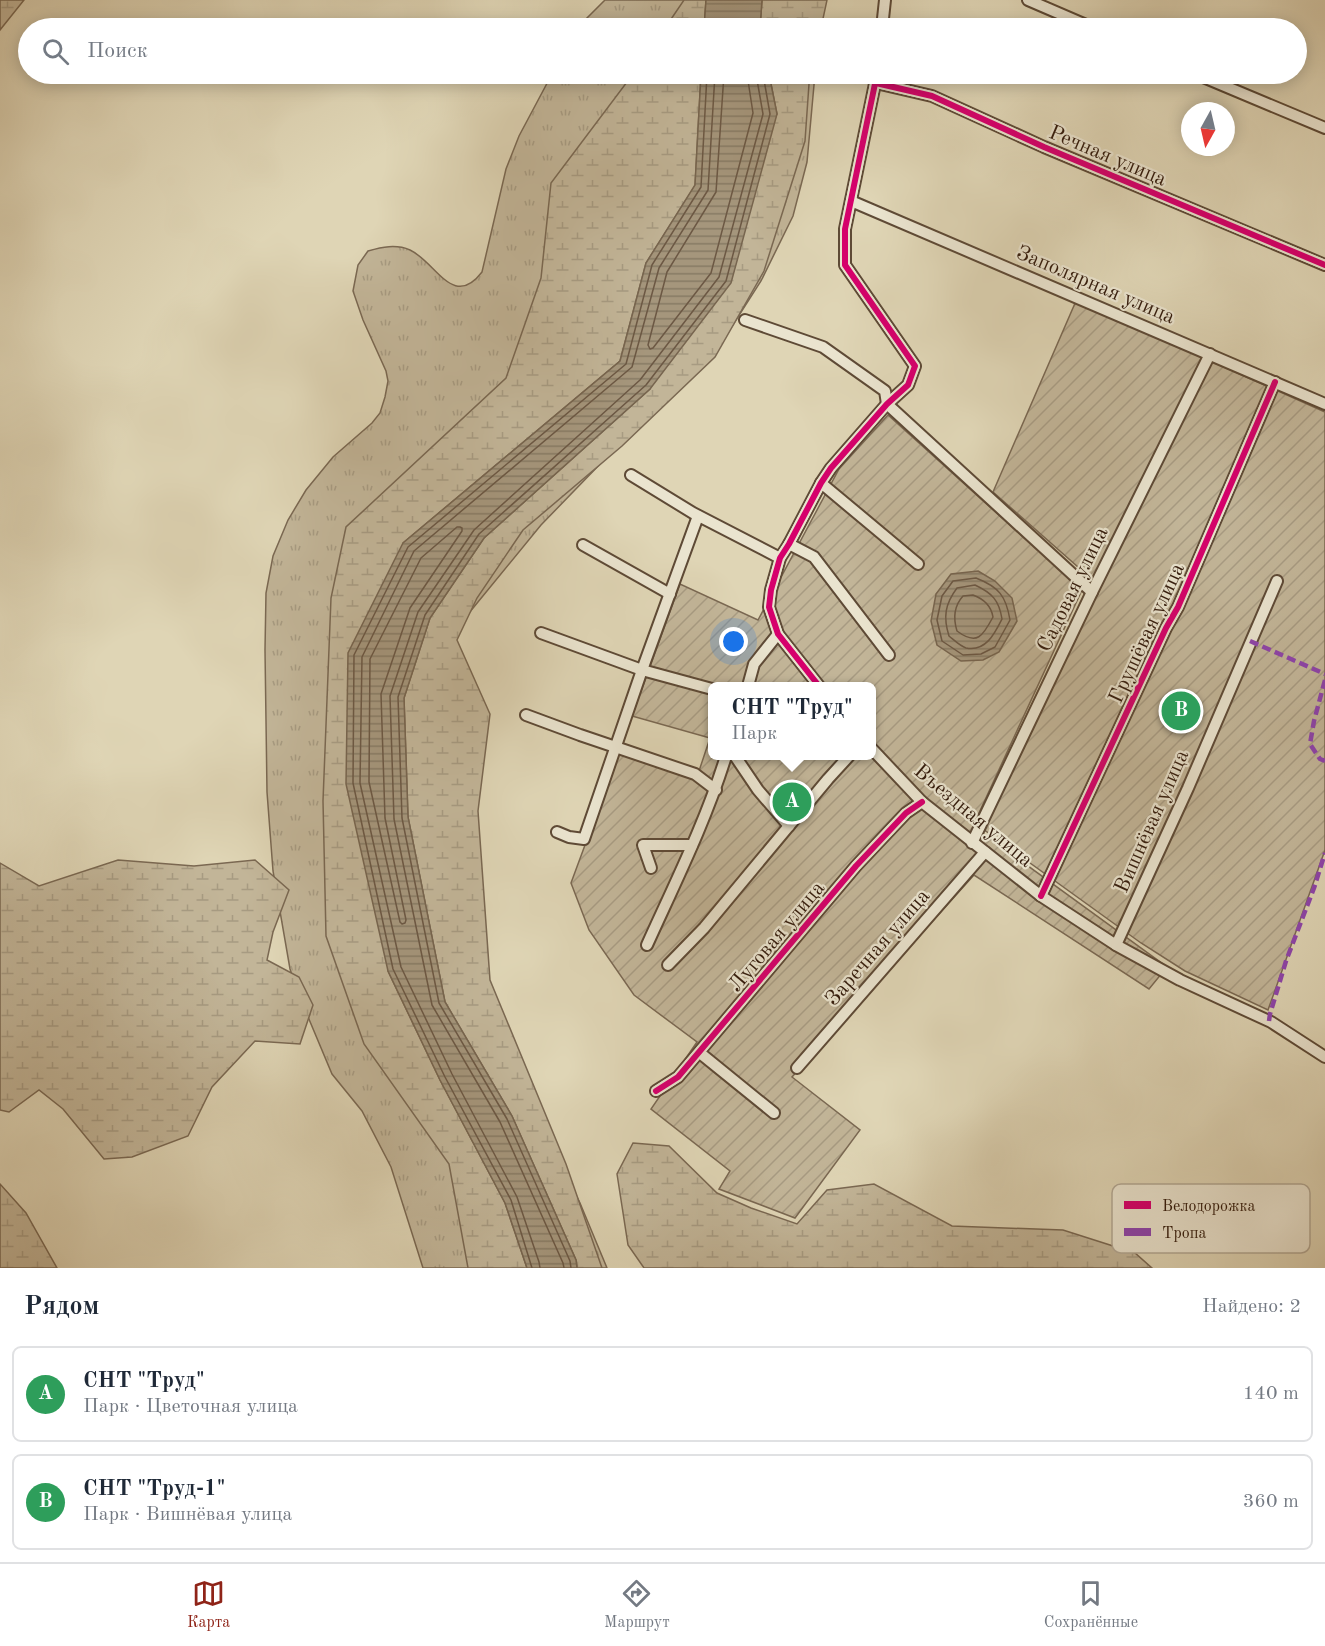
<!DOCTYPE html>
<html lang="ru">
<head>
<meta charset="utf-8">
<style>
	:root { --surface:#fff; --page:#f6f6f7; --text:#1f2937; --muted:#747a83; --line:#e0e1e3; --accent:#8f2418 }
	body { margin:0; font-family:"Old Standard TT",serif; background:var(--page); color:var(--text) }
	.compass { position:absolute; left:1181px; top:102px; width:54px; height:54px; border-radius:50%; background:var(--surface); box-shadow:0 3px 15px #0003; rotate:188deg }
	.you { position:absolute; left:734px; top:642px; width:21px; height:21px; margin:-15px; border:4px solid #fff; border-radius:50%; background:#1a73e8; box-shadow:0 0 0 9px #1a73e833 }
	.badge { display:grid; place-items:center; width:39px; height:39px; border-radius:50%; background:var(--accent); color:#fff; font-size:20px; font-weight:700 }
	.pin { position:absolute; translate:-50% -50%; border:3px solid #fff; box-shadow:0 2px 6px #0006 }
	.popup { position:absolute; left:708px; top:682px; width:168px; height:78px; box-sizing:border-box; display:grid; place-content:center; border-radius:9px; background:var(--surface); filter:drop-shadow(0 2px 4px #0005); font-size:20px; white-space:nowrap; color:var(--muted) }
	.popup b { font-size:22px; color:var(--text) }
	.popup::after { content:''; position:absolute; left:50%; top:100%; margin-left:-12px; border:12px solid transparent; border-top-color:var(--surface) }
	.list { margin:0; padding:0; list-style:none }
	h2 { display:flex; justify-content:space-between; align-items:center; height:78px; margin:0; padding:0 24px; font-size:26px }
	h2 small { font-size:20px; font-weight:400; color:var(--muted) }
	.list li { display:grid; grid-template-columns:39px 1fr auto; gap:18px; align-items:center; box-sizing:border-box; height:96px; margin:0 12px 12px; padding:0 12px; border:2px solid var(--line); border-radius:9px }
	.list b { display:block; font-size:22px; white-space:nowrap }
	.list p { margin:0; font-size:20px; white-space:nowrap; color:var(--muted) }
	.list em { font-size:20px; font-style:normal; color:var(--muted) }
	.icon { flex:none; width:33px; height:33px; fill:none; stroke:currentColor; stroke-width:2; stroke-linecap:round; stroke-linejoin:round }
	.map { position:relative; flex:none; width:1325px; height:1268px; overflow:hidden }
	.search { position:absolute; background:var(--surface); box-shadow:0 3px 15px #0003; left:18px; right:18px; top:18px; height:66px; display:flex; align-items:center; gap:15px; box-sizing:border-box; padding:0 21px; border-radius:33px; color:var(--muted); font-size:22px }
	.sheet { height:294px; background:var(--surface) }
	nav { display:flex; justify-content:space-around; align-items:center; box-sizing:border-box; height:84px; border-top:2px solid var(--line); background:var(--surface); font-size:16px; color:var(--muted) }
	nav a { display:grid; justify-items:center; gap:3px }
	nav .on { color:var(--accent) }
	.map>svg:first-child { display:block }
</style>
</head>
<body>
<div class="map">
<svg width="1325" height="1268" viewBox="0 0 1325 1268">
	<defs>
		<pattern id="grass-tufts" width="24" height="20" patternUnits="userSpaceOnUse" patternTransform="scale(1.5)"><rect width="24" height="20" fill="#c2b598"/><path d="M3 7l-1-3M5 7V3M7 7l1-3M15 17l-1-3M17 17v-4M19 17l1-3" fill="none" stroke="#a79b82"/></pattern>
		<pattern id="wetland-marsh" width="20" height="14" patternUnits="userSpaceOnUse" patternTransform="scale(1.5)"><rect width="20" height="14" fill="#c2b598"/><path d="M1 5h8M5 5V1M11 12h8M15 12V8" fill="none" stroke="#a79b82"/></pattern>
		<pattern id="garden-furrows" width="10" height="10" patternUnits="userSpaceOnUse" patternTransform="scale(1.5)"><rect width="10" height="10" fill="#c2b598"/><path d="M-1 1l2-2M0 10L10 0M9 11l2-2" fill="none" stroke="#a79b82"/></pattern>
		<pattern id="water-rules" width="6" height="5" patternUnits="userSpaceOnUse" patternTransform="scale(1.5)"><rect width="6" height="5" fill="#a5967c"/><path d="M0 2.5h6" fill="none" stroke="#877a64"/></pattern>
	</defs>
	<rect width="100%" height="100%" fill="#dfd5b5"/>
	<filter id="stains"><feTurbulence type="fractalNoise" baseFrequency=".00333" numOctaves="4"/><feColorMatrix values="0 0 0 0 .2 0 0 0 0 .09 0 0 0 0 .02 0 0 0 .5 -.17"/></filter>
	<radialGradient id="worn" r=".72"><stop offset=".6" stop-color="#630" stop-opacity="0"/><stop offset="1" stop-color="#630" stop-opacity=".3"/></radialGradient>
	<!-- grass -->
	<g fill="url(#grass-tufts)" stroke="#7a6852" stroke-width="1.5">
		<path d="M605,0h212v28h-238l3,-5z"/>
		<path d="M552,74h263l-8,88 -14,54 -32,65 -32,50 -188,194 -81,99 -13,30 21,266 65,190 47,93 27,65h-184l-32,-101 -29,-56 -30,-37 -34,-81 -8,-24 -17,-98 -6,-79 -2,-142 1,-57 7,-37 15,-36 18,-30 27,-33 39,-34 8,-10 5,-16 3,-16 -2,-10 -23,-51 -10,-29 5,-26 10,-14c14,-4 28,-7 42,-1 26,12 43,60 72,22l24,-103 13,-33z"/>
	</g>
	<!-- wetland -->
	<g fill="url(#wetland-marsh)" stroke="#7a6852" stroke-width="1.5">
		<path d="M0,0h24l-24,30z"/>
		<path d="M684,0h22l-2,28h-39z"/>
		<path d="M762,0h65l-6,28h-61z"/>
		<path d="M633,74h68l-6,112 -49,77 -26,98 -217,182 -15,428 52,109 65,123 22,65h-59l-19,-104 -85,-120 -38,-108 -3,-135 8,-203 15,-71 160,-149 35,-100 10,-95z"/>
		<path d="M769,74h43l-3,10 -4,57 -41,130 -49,86 -93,89 -99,84 -46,68 -20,42 33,74 -12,97 12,169 76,184 36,104h-25l-1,-8 -64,-144 -67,-114 -37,-185 -4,-119 26,-80 54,-80 166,-149 127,-275z"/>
		<path d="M118,860l76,6 61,-6 34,30 -16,42 -6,28 32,17 14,28 -13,39 -45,-3 -43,46 -24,49 -56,21 -28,2 -41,-50 -24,-19 -30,22 -9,-2v-247l39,23z"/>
		<path d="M633,1143l36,3 48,47 34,15 46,16 30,-34 47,-6 78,42 111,4 72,23 17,15h-508l-16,-23 -11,-71z"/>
		<path d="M0,1184l26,29 31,55h-57z"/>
	</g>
	<!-- garden -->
	<g fill="url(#garden-furrows)" stroke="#7a6852" stroke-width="1.5" fill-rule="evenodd">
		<path d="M1076,301l249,111v438l-57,160 -83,-39 -44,-28 -158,-114 113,-246 -103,-91z"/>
		<path d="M888,415l194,175 -109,236 194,141 -18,22 -175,-114 -182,202 68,53 -65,88 -76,-29 11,-18 -79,-62 46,-67 -63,-47 -45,-65 -18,-47 48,-130 78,24 13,-39 -78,-22 48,-132 78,36 81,-151zM712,686h160v70h-160z"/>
	</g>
	<!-- water -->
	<g fill="url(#water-rules)" stroke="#77654f" stroke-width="1.5">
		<path d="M706,0h56l-2,28h-56z"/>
		<path d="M701,74h68l8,40 -46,169 -81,106 -166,149 -54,80 -26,80 4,119 37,185 67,114 64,144 1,8h-50l-22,-65 -65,-123 -52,-109 -42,-187 2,-131 55,-110 217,-182 26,-98 49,-78z"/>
		<path d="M978,571l17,10 17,17 5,23 -18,31 -16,8 -22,1 -24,-16 -6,-24 5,-27 15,-20z"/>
	</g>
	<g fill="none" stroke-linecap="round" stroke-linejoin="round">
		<!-- shore -->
		<g stroke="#6c5844" stroke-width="1.5">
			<path d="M724,74l-8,118 -49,80 -19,73 2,4 3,-1 58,-75 42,-160 -6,-39"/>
			<path d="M460,527l2,1v3l-52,77 -29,86 4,124 21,102 -1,3 -3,1 -2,-2 -31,-140 1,-123 51,-101 36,-31z"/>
			<path d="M976,578c23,9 30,18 34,42l-15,27 -14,7 -18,1 -21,-14 -5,-21 5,-24 11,-15z"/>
			<path d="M975,585c17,8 24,15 27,34 -7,14 -16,33 -36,29 -6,-2 -12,-8 -17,-12 -6,-19 -4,-32 8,-48z"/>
			<path d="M973,595c11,4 18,10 20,22 -10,19 -16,29 -36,14 -4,-13 -3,-25 6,-35z"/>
			<path d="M532,1268l-21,-68 -66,-123 -52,-108 -40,-186 1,-128 54,-108 218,-183 26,-99 49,-78 6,-113"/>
			<path d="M540,1268l-1,-6 -22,-65 -65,-123 -51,-107 -41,-184 2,-126 52,-106 218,-184 27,-99 49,-78 7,-116"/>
			<path d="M564,1268l-1,-5 -63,-141 -68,-117 -38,-186 -4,-123 28,-84 56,-82 166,-150 79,-103 44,-163 -7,-40"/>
			<path d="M571,1268l-1,-7 -63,-142 -68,-116 -37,-185 -4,-121 27,-82 54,-81 167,-149 80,-104 44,-167 -7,-40"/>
		</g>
		<defs>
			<g id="minor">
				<path d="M1028,0l65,28"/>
				<path d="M882,28l3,-28"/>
				<path d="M1196,74l129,54"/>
				<path d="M876,83l56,13 112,51 281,118"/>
				<path d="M851,201l474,203"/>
				<path d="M745,320l78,27 62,44 2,13 205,188"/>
				<path d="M631,475l62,38 87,45"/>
				<path d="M821,483l97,81"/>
				<path d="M789,544l25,13 75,98"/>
				<path d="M583,545l87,49"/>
				<path d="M541,633l101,37 70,19"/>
				<path d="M748,686l6,-22 24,-30"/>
				<path d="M819,686l-41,-52 -9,-27 2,-17 9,-32 9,-14 32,-61 10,-15 56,-64 21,-19 7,-19 -70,-101v-36l32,-155"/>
				<path d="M526,715l54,20 115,39 21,16"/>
				<path d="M872,749l50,53 119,94 75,49 64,35 91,42 54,35"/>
				<path d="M735,756l23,34 31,36"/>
				<path d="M557,832l12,5 15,2 58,-169 56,-154"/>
				<path d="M972,843l120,-251 118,-238"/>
				<path d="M651,868l-8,-23h49"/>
				<path d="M1041,896l125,-268 12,-21 97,-225"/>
				<path d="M647,945c28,-62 59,-124 79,-189"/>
				<path d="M1116,945l72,-157 89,-207"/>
				<path d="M668,965l36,-37 124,-149 21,-23"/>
				<path d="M700,1053l74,60"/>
				<path d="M797,1068l188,-216"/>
				<path d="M656,1091l22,-14 178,-211 50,-53 16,-11"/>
			</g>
		</defs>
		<!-- minor casing -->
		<use href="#minor" stroke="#5e4a36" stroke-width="14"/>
		<!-- minor -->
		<use href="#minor" stroke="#eae4cf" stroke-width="10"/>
		<!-- quiet -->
		<g stroke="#8e44ad" stroke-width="4.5" stroke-dasharray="9 4.5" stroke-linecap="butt">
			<path d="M1250,641l75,33"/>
			<path d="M1325,680l-11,41 -4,23 10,15 5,2"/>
			<path d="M1269,1021l1,-7 16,-53 28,-73 11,-35"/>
		</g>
		<defs>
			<g id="cycleway">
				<path d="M876,83l56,13 112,51 281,118"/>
				<path d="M819,686l-41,-52 -9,-27 2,-17 9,-32 9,-14 32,-61 10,-15 56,-64 21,-19 7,-19 -70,-101v-36l32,-155"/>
				<path d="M1041,896l125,-268 12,-21 97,-225"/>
				<path d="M656,1091l22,-14 178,-211 50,-53 16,-11"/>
			</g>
		</defs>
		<!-- cycleway casing -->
		<use href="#cycleway" stroke="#eae4cf" stroke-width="10"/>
		<!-- cycleway -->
		<use href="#cycleway" stroke="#d6006c" stroke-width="6"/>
	</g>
	<g text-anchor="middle" stroke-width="4.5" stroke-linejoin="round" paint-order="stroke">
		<!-- street labels -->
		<g font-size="21" fill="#331b0c" stroke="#eae4cf">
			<text transform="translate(1108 155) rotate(23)" y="7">Речная улица</text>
			<text transform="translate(1096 284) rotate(23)" y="7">Заполярная улица</text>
			<text transform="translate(1072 589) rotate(-64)" y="7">Садовая улица</text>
			<text transform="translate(1146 633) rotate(-65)" y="7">Грушёвая улица</text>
			<text transform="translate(974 815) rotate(40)" y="7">Въездная улица</text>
			<text transform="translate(1151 821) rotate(-66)" y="7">Вишнёвая улица</text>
			<text transform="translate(776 936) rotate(-50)" y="7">Луговая улица</text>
			<text transform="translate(877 947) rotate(-49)" y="7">Заречная улица</text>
		</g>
	</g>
	<!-- legend -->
	<rect x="1112" y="1184" width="198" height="69" rx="9" fill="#eae4cf" stroke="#b3a894" stroke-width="1.5"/>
	<rect x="1124" y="1201" width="27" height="8" fill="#d6006c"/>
	<rect x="1124" y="1228" width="27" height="8" fill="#8e44ad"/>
	<g font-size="16" fill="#331b0c">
		<text x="1162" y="1211">Велодорожка</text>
		<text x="1162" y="1238">Тропа</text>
	</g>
	<rect width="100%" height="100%" filter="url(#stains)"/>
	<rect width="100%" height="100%" fill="url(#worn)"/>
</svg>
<svg class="compass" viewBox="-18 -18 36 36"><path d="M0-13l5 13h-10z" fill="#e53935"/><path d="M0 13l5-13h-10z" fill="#747a83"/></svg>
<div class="you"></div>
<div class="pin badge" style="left:792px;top:802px;background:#2e9e5b">A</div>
<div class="popup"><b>СНТ &quot;Труд&quot;</b>Парк</div>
<div class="pin badge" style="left:1181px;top:711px;background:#2e9e5b">B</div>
<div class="search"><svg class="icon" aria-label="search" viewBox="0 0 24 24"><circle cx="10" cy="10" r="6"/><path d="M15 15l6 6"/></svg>Поиск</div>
</div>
<section class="sheet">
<h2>Рядом<small>Найдено: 2</small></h2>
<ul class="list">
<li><span class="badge" style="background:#2e9e5b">A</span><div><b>СНТ &quot;Труд&quot;</b><p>Парк · Цветочная улица</p></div><em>140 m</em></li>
<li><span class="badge" style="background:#2e9e5b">B</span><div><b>СНТ &quot;Труд-1&quot;</b><p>Парк · Вишнёвая улица</p></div><em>360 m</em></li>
</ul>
</section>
<nav>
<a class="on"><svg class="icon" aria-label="map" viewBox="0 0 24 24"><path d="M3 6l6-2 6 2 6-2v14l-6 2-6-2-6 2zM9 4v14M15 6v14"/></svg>Карта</a>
<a><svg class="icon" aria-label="directions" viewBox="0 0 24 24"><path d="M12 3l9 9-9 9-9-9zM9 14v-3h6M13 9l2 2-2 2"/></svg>Маршрут</a>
<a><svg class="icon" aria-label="saved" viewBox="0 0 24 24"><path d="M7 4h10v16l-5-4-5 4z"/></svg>Сохранённые</a>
</nav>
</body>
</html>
